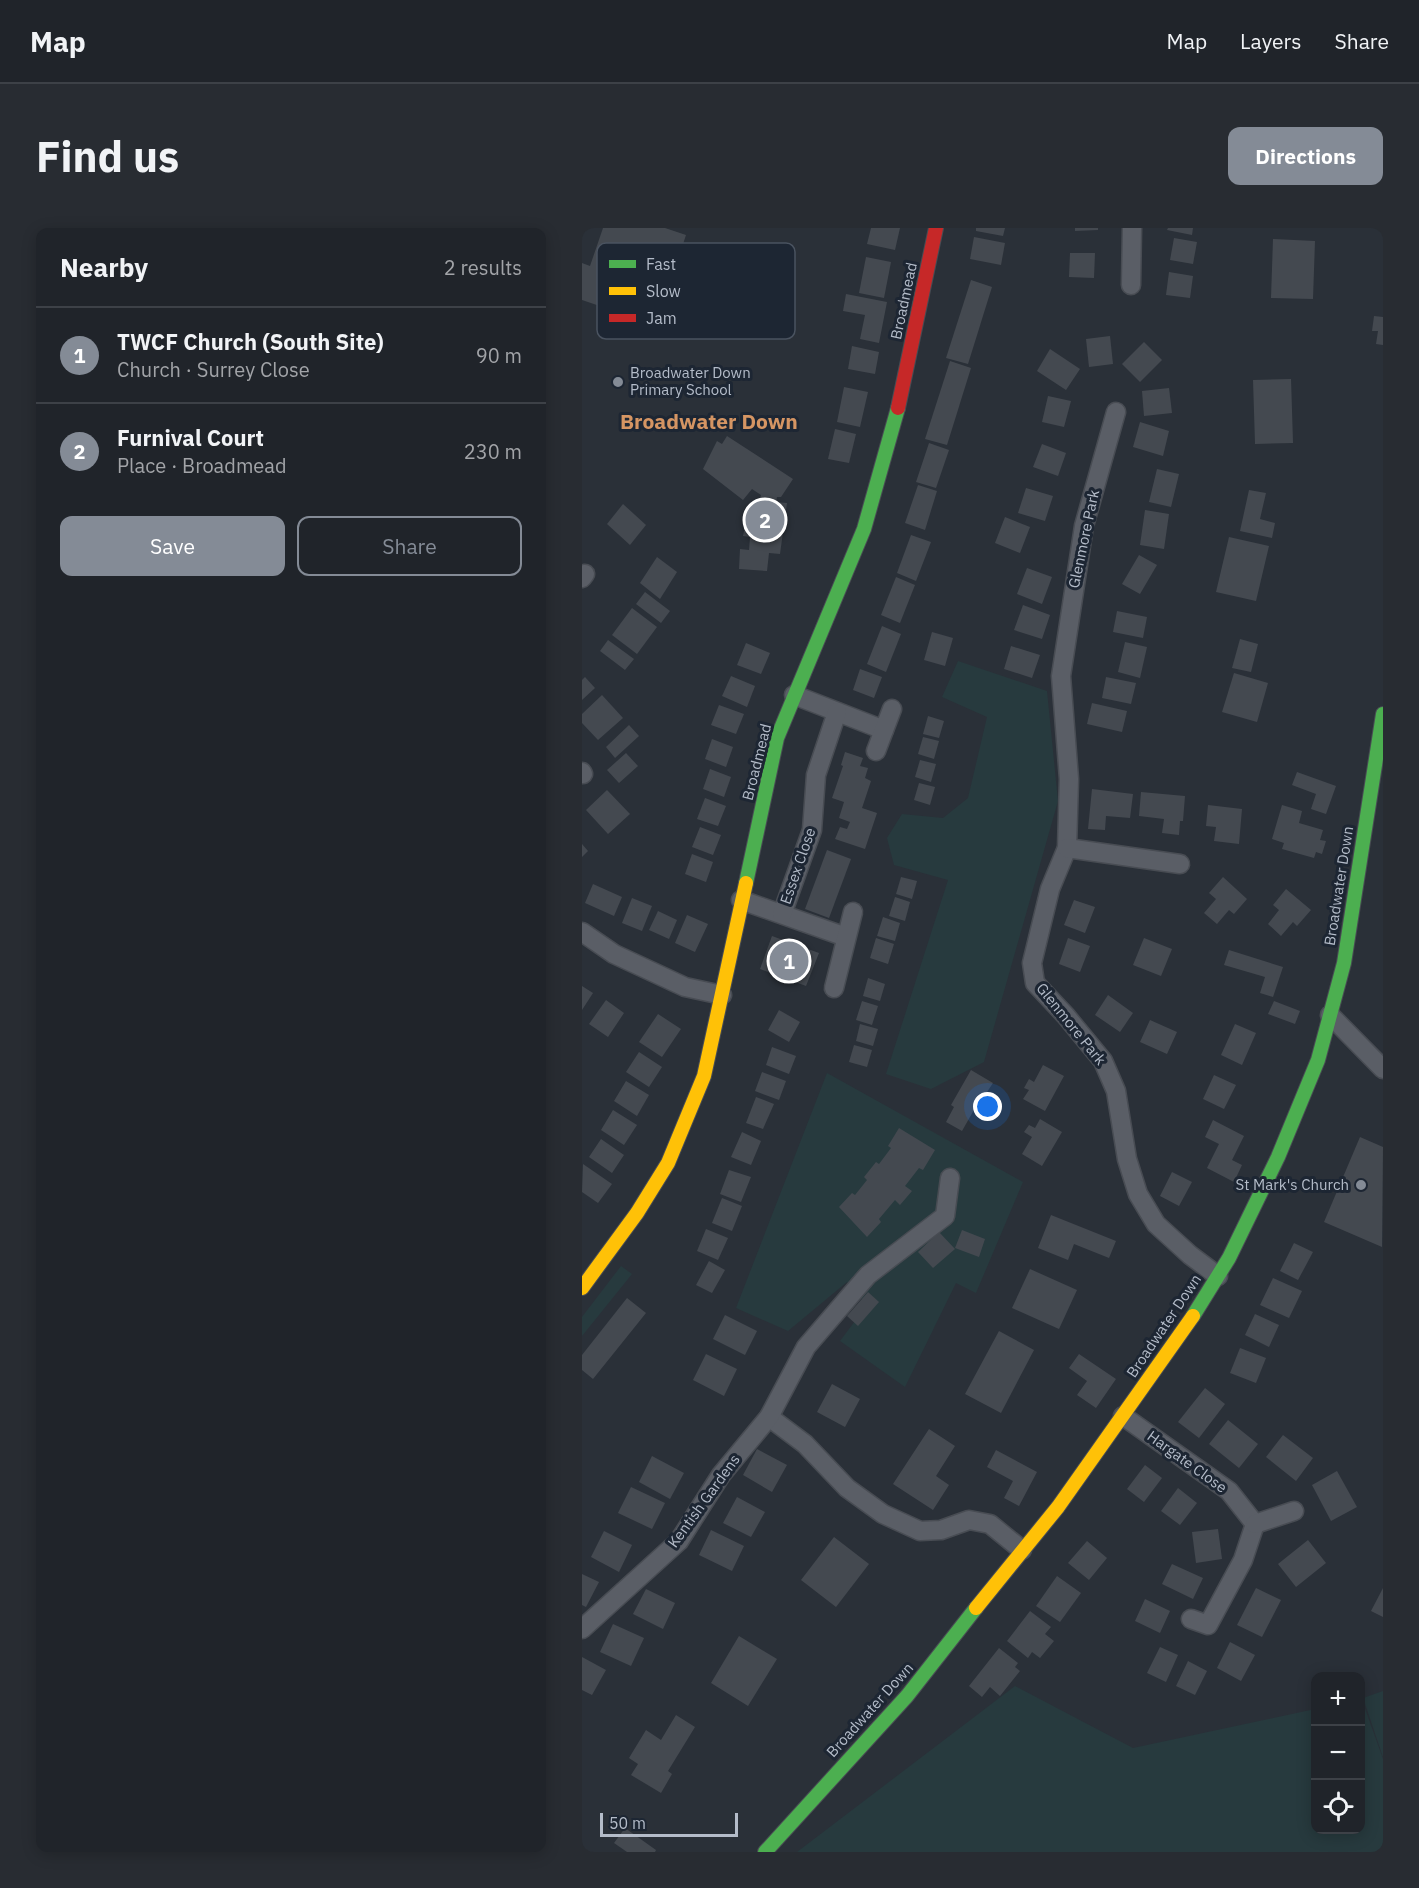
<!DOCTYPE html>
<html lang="en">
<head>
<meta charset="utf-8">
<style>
	:root { --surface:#20242a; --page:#282c32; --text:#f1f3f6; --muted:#a2a4a8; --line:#3d4147; --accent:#848b96 }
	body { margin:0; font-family:"IBM Plex Sans",sans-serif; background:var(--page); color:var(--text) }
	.controls { position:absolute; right:18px; bottom:18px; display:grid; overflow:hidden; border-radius:12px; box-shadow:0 3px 15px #0003 }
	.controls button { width:54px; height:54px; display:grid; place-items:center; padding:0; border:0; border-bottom:2px solid var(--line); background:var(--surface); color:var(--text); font:30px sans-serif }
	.scale { position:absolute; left:18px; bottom:15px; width:138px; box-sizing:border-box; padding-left:6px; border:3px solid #b4bcc9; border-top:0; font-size:16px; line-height:21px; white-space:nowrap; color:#b4bcc9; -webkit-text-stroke:4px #1d2633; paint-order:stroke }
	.you { position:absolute; left:406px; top:879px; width:21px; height:21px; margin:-15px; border:4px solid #fff; border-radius:50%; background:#1a73e8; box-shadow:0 0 0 9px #1a73e833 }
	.badge { display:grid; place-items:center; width:39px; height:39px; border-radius:50%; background:var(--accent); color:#fff; font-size:20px; font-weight:700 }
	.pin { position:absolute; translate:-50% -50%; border:3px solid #fff; box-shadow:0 2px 6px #0006 }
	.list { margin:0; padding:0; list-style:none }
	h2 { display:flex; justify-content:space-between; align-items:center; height:78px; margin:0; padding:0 24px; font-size:26px }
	h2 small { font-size:20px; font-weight:400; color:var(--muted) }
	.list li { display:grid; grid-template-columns:39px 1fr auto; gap:18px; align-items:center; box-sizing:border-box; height:96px; padding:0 24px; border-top:2px solid var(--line) }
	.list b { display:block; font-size:22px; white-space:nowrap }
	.list p { margin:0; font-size:20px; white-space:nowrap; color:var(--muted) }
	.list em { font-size:20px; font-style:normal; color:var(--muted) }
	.actions { display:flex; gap:12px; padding:18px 24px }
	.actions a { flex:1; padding:14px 0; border:2px solid var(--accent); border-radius:12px; text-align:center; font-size:21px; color:var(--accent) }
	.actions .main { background:var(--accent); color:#fff }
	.icon { flex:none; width:33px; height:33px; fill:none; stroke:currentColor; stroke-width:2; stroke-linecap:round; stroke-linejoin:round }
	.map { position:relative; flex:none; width:801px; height:1624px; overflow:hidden; border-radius:12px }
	header { display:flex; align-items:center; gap:36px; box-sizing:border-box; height:84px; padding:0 30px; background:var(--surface); border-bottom:2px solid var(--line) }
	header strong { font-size:28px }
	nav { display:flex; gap:33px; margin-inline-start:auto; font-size:21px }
	.intro { display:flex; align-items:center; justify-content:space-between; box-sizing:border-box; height:144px; padding:0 36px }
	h1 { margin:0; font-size:42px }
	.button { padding:15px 27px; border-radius:12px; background:var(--accent); color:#fff; font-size:21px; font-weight:700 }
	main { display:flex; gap:36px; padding:0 36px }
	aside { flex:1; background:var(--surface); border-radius:12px; box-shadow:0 3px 15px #0003 }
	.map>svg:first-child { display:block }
</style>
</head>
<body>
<header>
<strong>Map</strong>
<nav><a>Map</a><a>Layers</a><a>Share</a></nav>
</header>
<div class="intro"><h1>Find us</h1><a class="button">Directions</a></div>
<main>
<aside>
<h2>Nearby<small>2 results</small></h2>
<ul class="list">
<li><span class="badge">1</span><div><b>TWCF Church (South Site)</b><p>Church · Surrey Close</p></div><em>90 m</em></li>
<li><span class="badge">2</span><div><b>Furnival Court</b><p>Place · Broadmead</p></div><em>230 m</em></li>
</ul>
<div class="actions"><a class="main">Save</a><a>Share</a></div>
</aside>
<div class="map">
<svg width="801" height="1624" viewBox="0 0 801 1624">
	<rect width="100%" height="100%" fill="#2a3038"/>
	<!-- green -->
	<g fill="#273a3e">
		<path d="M376,433l89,30 11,110 -74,261 -53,27 -45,-15 62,-194 -54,-15 -7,-27 15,-24 41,4 25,-20 19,-81 -45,-20z"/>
		<path d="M245,845l196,109 -47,111 -20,-10 -51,104 -65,-46 27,-36 -20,-23 -59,49 -52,-23z"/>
		<path d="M39,1038l11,8 -50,62v-19z"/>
		<path d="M433,1458l118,62 182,-39 1,121h44v-130h2l21,59v93h-586z"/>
		<path d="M801,1463v66l-20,-59z"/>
	</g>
	<!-- building -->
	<g fill="#444950" fill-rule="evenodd">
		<path d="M21,0h62l21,7 -30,90 -74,-25v-37l8,3zM50,15l25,8 -9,26 -24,-8z"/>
		<path d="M289,0h29l-5,22 -28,-6z"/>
		<path d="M394,0h29l-2,8 -27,-5z"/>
		<path d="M493,0h23v2l-23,1z"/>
		<path d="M586,0h25l-1,7 -25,-5z"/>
		<path d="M392,9l31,6 -4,22 -31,-6z"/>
		<path d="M592,10l23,4 -4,22 -23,-4z"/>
		<path d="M691,11l42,2 -2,58 -42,-1z"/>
		<path d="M488,25h25l-1,25 -25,-1z"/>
		<path d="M284,29l25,5 -7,36 -25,-5z"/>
		<path d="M587,44l24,4 -3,22 -24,-3z"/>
		<path d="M389,52l21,7 -24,77 -22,-6z"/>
		<path d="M264,66l41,8 -8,41 -19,-4 5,-24 -22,-4z"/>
		<path d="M792,88l9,1v28l-7,-1 2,-13h-6z"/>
		<path d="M528,108l3,28 -24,3 -3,-28z"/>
		<path d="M562,114l18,18 -22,22 -18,-18z"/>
		<path d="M270,118l27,6 -4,22 -27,-5z"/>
		<path d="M468,121l30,20 -14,21 -29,-19z"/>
		<path d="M368,133l21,7 -24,77 -22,-6z"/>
		<path d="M709,151l2,64 -38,1 -2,-64z"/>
		<path d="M262,159l24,5 -8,35 -23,-5z"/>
		<path d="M587,160l3,25 -28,3 -2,-25z"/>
		<path d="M466,168l23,5 -7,26 -22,-5z"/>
		<path d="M558,194l29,9 -6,25 -30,-9z"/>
		<path d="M253,201l21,5 -7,29 -21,-4z"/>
		<path d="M145,208l66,43 -12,18h-4l-1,5 11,1 -7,51 -11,-1 -2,18 -28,-2 1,-20 9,1 1,-13 -7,-1 7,-34h9l2,-7 -9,-6 -9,11 -40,-31 14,-28 5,3z"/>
		<path d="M347,215l20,7 -13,38 -20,-6z"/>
		<path d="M460,216l24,9 -8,23 -25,-9z"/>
		<path d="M575,241l22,5 -8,33 -22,-5z"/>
		<path d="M336,257l19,6 -12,39 -20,-7z"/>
		<path d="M444,260l27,8 -8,25 -27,-8z"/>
		<path d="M667,262l17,3 -6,26 15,4 -3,15 -32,-7z"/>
		<path d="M41,276l23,21 -16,20 -23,-21z"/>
		<path d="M563,282l24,4 -5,35 -24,-4z"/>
		<path d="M423,289l25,10 -10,26 -25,-10z"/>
		<path d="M329,307l20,7 -15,39 -19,-8z"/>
		<path d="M647,309l40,9 -13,55 -40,-9z"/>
		<path d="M557,327l18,10 -17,29 -18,-10z"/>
		<path d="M75,329l20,15 -17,27 -20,-16z"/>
		<path d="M445,340l25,9 -10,27 -25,-10z"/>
		<path d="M314,349l19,8 -15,38 -19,-8z"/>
		<path d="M63,364l25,19 -9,12 -25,-19z"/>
		<path d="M441,377l27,10 -8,24 -28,-9z"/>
		<path d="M50,380l25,19 -20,27 -25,-19z"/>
		<path d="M535,383l30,6 -4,21 -30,-6z"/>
		<path d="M300,398l19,8 -15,38 -19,-8z"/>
		<path d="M350,404l21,6 -8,28 -21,-6z"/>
		<path d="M658,411l18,5 -7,28 -19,-4z"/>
		<path d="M26,412l26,19 -9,11 -25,-19z"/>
		<path d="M543,414l22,5 -7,31 -22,-6z"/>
		<path d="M164,415l24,10 -9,21 -24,-9z"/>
		<path d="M429,418l29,9 -8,23 -28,-9z"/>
		<path d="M278,441l22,8 -8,21 -21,-8z"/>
		<path d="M652,445l34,10 -11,39 -35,-10z"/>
		<path d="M149,448l24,10 -8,21 -25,-11z"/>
		<path d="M3,449l10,11 -13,12v-20z"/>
		<path d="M524,449l30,6 -5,21 -29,-6z"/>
		<path d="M20,467l21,23 -25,22 -16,-17v-9z"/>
		<path d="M510,475l35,8 -5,21 -35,-8z"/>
		<path d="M137,477l25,9 -8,20 -25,-9z"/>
		<path d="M346,488l16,5 -5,17 -16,-4z"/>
		<path d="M47,497l10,11 -24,22 -9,-11z"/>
		<path d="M341,509l16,4 -5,18 -16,-5z"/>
		<path d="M130,511l21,8 -7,20 -21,-8z"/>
		<path d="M263,524l18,6 -3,8 8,2 -3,10 6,3 -9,27 15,5 -12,36 -30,-10 5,-12 7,2 3,-7 -11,-4 5,-16 -12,-4 11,-32 -2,-1z"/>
		<path d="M44,525l12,13 -19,17 -12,-13z"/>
		<path d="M338,532l16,4 -5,18 -16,-5z"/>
		<path d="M128,541l21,8 -7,20 -21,-8z"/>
		<path d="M715,544l39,14 -10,28 -15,-5 5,-15 -24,-9z"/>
		<path d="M337,555l16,4 -5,18 -16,-5z"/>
		<path d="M510,561l41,5 -3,24 -24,-2 -1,14 -17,-1z"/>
		<path d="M25,562l23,24 -22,20 -22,-24z"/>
		<path d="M559,564l44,4 -2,25h-3l-1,14 -17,-2 2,-14 -25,-3z"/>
		<path d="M123,570l21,8 -8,20 -21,-7z"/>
		<path d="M626,577l34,4 -3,35 -25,-3 2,-14 -10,-1z"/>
		<path d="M700,577l20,6 -3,12 24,7 -3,10 6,1 -4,13 -6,-2 -2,6 -32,-9 2,-6 -12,-4z"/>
		<path d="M118,599l21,8 -8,20 -21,-8z"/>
		<path d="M0,616l6,7 -6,6z"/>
		<path d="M245,622l24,9 -22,59 -24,-9z"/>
		<path d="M110,626l21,8 -7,20 -21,-8z"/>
		<path d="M319,649l16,4 -5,18 -16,-5z"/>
		<path d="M641,649l24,22 -13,15 -5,-4 -12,14 -13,-11 12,-14 -7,-6z"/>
		<path d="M11,656l29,13 -8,19 -29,-13z"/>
		<path d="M704,661l25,21 -14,16 -4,-4 -12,14 -13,-12 11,-14 -6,-5z"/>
		<path d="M313,669l15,5 -5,19 -16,-5z"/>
		<path d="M50,670l20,8 -10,25 -20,-8z"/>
		<path d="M492,672l21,7 -10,26 -21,-8z"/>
		<path d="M76,683l19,9 -8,19 -20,-9z"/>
		<path d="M105,687l21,9 -13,28 -20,-9z"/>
		<path d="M301,689l17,6 -5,18 -18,-5z"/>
		<path d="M190,708l47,17 -13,33 -46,-17z"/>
		<path d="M294,710l18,6 -6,20 -18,-6z"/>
		<path d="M486,710l22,8 -10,26 -21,-8z"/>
		<path d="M562,710l28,11 -11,27 -28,-11z"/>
		<path d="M647,722l54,17 -10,30 -13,-4 5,-16 -41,-12z"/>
		<path d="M286,750l17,6 -5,17 -17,-5z"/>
		<path d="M0,758l11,7 -11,17z"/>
		<path d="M526,767l25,18 -13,19 -25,-17z"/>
		<path d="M24,772l18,13 -16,24 -19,-13z"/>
		<path d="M280,773l16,5 -6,19 -16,-5z"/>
		<path d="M692,773l26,10 -5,13 -27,-10z"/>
		<path d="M197,782l21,12 -11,20 -21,-12z"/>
		<path d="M76,786l23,15 -19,28 -23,-15z"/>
		<path d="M568,792l27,12 -10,22 -27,-12z"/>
		<path d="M278,796l18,5 -5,17 -17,-5z"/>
		<path d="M653,796l21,9 -14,32 -21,-10z"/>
		<path d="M272,817l18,5 -5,17 -18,-5z"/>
		<path d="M190,819l24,9 -7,18 -23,-9z"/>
		<path d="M57,824l23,15 -13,20 -23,-15z"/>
		<path d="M461,837l21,11 -19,35 -22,-12 6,-9 -5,-2 5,-9 5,3z"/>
		<path d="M389,842l22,13 -6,9 6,4 -5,9 -9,-4 -17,30 -16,-9 8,-15 -3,-2z"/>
		<path d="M180,844l24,9 -7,19 -24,-9z"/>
		<path d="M632,847l22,10 -12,24 -21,-10z"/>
		<path d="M44,853l23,14 -12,21 -23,-15z"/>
		<path d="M174,869l18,7 -11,25 -17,-6z"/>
		<path d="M31,882l24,15 -13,20 -23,-15z"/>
		<path d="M458,891l22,13 -20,34 -20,-12 10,-17 -8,-5 5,-7 6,3z"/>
		<path d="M631,892l31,16 -12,24 10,5 -8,17 -27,-14 12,-24 -14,-7z"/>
		<path d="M317,900l36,22 -12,20 -4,-2 -14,18 7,5 -12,14 -5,-5 -16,19 2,3 -14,15 -28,-30 13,-14 3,2 12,-15 -3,-3 12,-15 3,2 12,-16 -3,-2z"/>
		<path d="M160,904l19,9 -10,24 -20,-8z"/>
		<path d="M778,909l23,10 -1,100 -58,-25z"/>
		<path d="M19,911l23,16 -12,18 -23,-16z"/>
		<path d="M1,936l29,20 -14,19 -16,-11z"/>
		<path d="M147,942l22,7 -10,25 -21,-8z"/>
		<path d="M590,944l20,10 -13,24 -19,-10z"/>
		<path d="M140,970l20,8 -10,25 -20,-8z"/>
		<path d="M469,987l65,26 -7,17 -35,-14 -6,16 -30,-12z"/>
		<path d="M124,1001l22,9 -10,22 -21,-9z"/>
		<path d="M380,1002l23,9 -6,18 -24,-9z"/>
		<path d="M357,1004l16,17 -22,19 -15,-16z"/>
		<path d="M712,1015l19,9 -15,28 -18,-9z"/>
		<path d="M127,1033l16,9 -13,23 -16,-8z"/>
		<path d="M448,1041l47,21 -18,39 -47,-21z"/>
		<path d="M691,1050l29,13 -13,27 -29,-13z"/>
		<path d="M286,1064l11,10 -21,24 -11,-10z"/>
		<path d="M45,1070l19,15 -53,66 -11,-9v-15z"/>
		<path d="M673,1086l24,11 -10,22 -24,-12z"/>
		<path d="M143,1087l32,16 -12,24 -32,-16z"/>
		<path d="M417,1103l35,19 -33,63 -36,-19z"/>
		<path d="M658,1120l26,10 -10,25 -26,-10z"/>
		<path d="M124,1126l31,15 -13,27 -31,-16z"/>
		<path d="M497,1126l37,25 -20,29 -19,-13 10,-14 -18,-13z"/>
		<path d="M250,1156l28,15 -15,28 -28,-15z"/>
		<path d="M623,1160l20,16 -26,34 -21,-16z"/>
		<path d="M646,1192l30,24 -19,24 -30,-24z"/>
		<path d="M347,1201l26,17 -19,30 13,9 -16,25 -40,-26z"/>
		<path d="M701,1207l30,23 -17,23 -30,-24z"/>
		<path d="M175,1221l30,16 -15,27 -29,-17z"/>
		<path d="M414,1222l41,22 -18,34 -15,-8 9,-17 -26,-14z"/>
		<path d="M70,1228l32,17 -14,26 -31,-17z"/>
		<path d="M563,1237l17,13 -18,24 -17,-13z"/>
		<path d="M755,1243l20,36 -26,14 -19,-36z"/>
		<path d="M49,1259l34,16 -13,26 -34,-16z"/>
		<path d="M596,1260l19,15 -17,22 -19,-14z"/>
		<path d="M155,1269l28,15 -14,25 -28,-14z"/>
		<path d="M636,1301l4,30 -26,4 -4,-31z"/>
		<path d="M129,1302l33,16 -12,25 -33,-16z"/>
		<path d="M22,1303l28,14 -13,27 -28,-15z"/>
		<path d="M252,1309l35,27 -33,43 -35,-27z"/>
		<path d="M726,1312l18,23 -30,24 -18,-23z"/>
		<path d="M505,1313l20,17 -18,22 -21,-17z"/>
		<path d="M590,1336l31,14 -10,21 -31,-15z"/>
		<path d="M0,1346l17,8 -13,25 -4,-2z"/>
		<path d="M475,1348l24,17 -21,29 -24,-16z"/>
		<path d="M674,1360l25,12 -19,37 -25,-12z"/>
		<path d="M801,1360v29l-12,-6z"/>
		<path d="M64,1361l29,14 -12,26 -30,-15z"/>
		<path d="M563,1371l25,12 -10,22 -25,-12z"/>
		<path d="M448,1383l21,16 -6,7 9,7 -14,17 -8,-6 -4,6 -21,-17z"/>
		<path d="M31,1396l31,14 -13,28 -31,-14z"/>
		<path d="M157,1408l38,23 -29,47 -37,-23z"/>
		<path d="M648,1414l25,13 -14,26 -24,-13z"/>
		<path d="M578,1419l18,8 -12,27 -19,-9z"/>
		<path d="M417,1420l19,15 -3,4 5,4 -20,25 -10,-9 -8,10 -13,-11z"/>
		<path d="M0,1429l24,13 -14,25 -10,-5z"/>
		<path d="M606,1433l19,10 -12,24 -19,-9z"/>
		<path d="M94,1487l19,12 -27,44 4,3 -11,19 -30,-18 7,-11 -9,-6 17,-28 15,10z"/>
		<path d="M43,1600l31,22 -1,2h-28l-13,-9z"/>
	</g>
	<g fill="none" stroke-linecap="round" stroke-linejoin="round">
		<defs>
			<g id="street">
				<path d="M549,57l1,-57"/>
				<path d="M534,184l-32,114 -23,150 8,103 -2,69 -17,41 -18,74 3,20 31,33 37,45 13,30 11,68 11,35 18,30 34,31 28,21"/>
				<path d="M0,350l3,-4"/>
				<path d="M212,467l90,35"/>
				<path d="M294,523l16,-42"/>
				<path d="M0,544l1,2"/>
				<path d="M485,620l113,16"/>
				<path d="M159,672l105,37"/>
				<path d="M200,686l30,-84 4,-55 21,-63"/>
				<path d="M0,704l32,22 71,33 37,8"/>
				<path d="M252,760l19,-76"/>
				<path d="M748,787l53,54"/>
				<path d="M541,1188l106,75 26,33 -12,36 -35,65 -17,-6"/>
				<path d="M187,1189l36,27 42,44 36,26 37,17 21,-1 28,-10 21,4 32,26"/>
				<path d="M673,1296l39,-13"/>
				<path d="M0,1401l97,-88 42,-66 48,-58 37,-70 62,-72 77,-59 5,-38"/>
			</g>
			<g id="fast">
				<path d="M164,655l31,-145 87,-209 34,-121"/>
				<path d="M611,1088l36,-58 49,-101 40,-97 26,-97 39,-249"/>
				<path d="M183,1624l142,-156 69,-88"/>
			</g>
			<g id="slow">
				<path d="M0,1060l55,-75 31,-50 36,-87 42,-193"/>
				<path d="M394,1380l82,-101 135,-191"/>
			</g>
			<path id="jam" d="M316,180l38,-180"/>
		</defs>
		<!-- street casing -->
		<use href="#street" stroke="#484c53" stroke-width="21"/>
		<!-- fast casing -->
		<use href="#fast" stroke="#484c53" stroke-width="16"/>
		<!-- slow casing -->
		<use href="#slow" stroke="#484c53" stroke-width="16"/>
		<!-- jam casing -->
		<use href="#jam" stroke="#484c53" stroke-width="16"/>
		<!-- street -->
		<use href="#street" stroke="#5a5e66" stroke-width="18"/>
		<!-- fast -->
		<use href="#fast" stroke="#4caf50" stroke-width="14"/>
		<!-- slow -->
		<use href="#slow" stroke="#ffc107" stroke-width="14"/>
		<!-- jam -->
		<use href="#jam" stroke="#c62828" stroke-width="14"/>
	</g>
	<!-- markers -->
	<g fill="#848b96" stroke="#1d2633" stroke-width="2">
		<circle cx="36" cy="154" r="6"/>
		<circle cx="779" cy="957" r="6"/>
	</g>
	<g text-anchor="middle" stroke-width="6" stroke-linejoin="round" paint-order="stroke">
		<!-- street labels -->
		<g font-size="15" fill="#b4bcc9" stroke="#1d2633">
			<text transform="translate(322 73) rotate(-78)" y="5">Broadmead</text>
			<text transform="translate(502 311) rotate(-78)" y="5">Glenmore Park</text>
			<text transform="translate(175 534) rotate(-76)" y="5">Broadmead</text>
			<text transform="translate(216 638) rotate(-71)" y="5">Essex Close</text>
			<text transform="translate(757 658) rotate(-81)" y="5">Broadwater Down</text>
			<text transform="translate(489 796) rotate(51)" y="5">Glenmore Park</text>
			<text transform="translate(582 1098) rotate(-56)" y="5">Broadwater Down</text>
			<text transform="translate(605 1234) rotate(36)" y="5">Hargate Close</text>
			<text transform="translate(122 1273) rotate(-54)" y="5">Kentish Gardens</text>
			<text transform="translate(288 1482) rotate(-48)" y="5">Broadwater Down</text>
		</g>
		<!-- poi labels -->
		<g font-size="15" fill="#b4bcc9" stroke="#1d2633" text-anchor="start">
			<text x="48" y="150">Broadwater Down<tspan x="48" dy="17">Primary School</tspan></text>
			<text x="767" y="962" text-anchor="end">St Mark's Church</text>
		</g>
		<!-- district labels -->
		<g font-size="21" font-weight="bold" fill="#d59563" stroke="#1d2633">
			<text x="127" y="201">Broadwater Down</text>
		</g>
	</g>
	<!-- legend -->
	<rect x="15" y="15" width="198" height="96" rx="9" fill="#1d2633" stroke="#4a5360" stroke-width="1.5"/>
	<rect x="27" y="32" width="27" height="8" fill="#4caf50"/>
	<rect x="27" y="59" width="27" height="8" fill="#ffc107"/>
	<rect x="27" y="86" width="27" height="8" fill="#c62828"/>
	<g font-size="16" fill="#b4bcc9">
		<text x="64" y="42">Fast</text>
		<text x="64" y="69">Slow</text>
		<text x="64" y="96">Jam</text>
	</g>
</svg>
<div class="controls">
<button>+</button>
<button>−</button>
<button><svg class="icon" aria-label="locate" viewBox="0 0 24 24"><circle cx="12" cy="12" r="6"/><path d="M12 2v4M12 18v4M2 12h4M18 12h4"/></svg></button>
</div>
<div class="scale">50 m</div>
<div class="you"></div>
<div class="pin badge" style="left:207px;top:733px">1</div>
<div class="pin badge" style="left:183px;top:292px">2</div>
</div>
</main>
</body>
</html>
